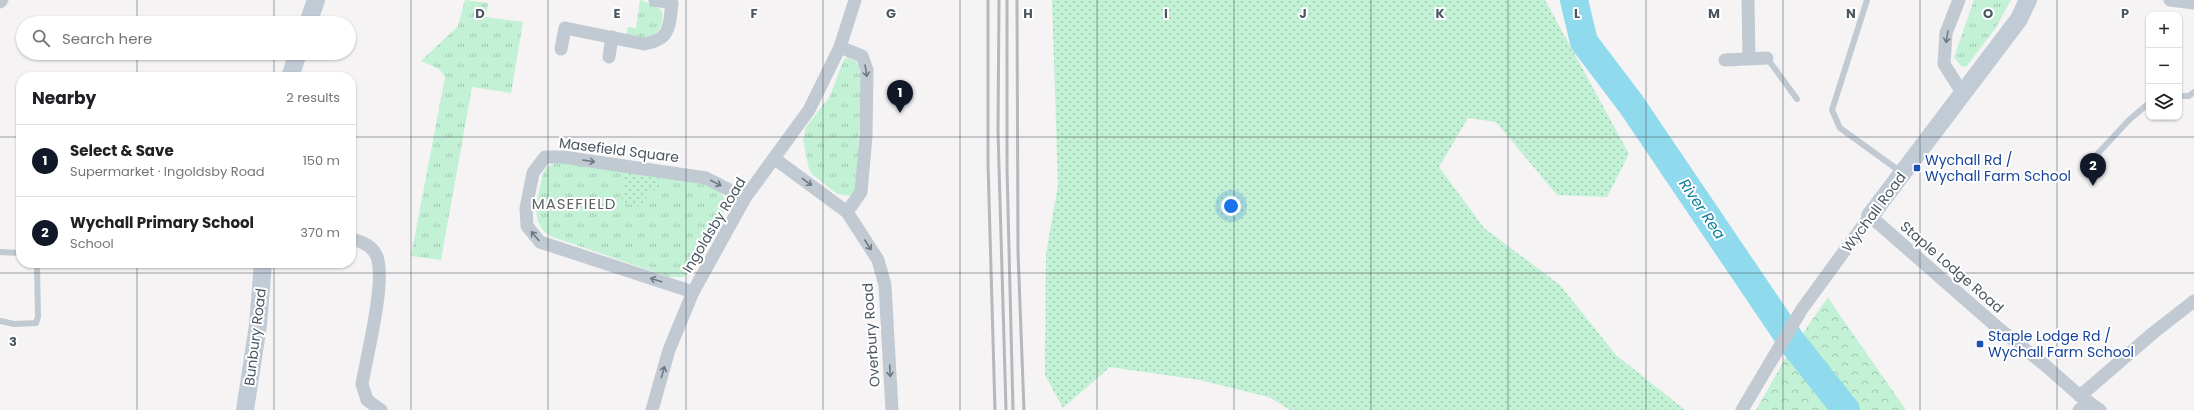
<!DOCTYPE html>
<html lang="en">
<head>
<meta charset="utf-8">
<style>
	:root { --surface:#fff; --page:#f6f6f6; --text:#202124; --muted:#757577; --line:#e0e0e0; --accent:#111827 }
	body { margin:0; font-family:Poppins,sans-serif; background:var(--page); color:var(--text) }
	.controls { position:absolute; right:12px; top:12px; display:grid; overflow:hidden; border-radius:8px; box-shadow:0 1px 3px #0004 }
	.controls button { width:36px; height:36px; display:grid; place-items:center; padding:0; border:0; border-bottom:1px solid var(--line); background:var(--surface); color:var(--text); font:20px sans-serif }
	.you { position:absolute; left:1231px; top:206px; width:14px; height:14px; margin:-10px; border:3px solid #fff; border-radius:50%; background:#1a73e8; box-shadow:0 0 0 6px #1a73e833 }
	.badge { display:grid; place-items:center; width:26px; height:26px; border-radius:50%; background:var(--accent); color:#fff; font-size:13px; font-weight:700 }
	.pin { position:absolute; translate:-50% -33px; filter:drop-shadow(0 1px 2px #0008) }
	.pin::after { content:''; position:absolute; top:21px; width:14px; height:12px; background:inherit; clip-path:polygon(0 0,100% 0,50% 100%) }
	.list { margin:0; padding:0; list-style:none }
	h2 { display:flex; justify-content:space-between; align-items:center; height:52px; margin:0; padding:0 16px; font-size:17px }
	h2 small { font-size:13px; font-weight:400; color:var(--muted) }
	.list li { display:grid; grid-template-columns:26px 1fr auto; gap:12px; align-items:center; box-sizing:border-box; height:72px; padding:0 16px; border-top:1px solid var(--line) }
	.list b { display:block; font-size:15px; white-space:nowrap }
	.list p { margin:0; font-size:13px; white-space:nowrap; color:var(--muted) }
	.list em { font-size:13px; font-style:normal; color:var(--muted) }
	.icon { flex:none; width:22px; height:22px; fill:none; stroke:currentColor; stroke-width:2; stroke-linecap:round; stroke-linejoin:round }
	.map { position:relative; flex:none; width:2194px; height:410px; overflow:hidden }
	.search { position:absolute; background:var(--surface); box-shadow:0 1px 3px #0004; left:16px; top:16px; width:340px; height:44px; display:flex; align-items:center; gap:10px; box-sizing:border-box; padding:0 14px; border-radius:22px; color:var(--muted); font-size:15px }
	.panel { position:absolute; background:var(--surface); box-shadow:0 1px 3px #0004; left:16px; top:72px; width:340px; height:196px; border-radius:16px }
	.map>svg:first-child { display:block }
</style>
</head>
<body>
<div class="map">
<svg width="2194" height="410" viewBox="0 0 2194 410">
	<defs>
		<pattern id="grass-tufts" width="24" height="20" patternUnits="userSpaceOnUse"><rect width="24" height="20" fill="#c3f1d5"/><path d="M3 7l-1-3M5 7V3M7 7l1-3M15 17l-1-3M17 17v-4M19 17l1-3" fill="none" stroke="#a0c6b0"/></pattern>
		<pattern id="forest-crowns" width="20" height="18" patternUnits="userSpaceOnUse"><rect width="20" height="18" fill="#c3f1d5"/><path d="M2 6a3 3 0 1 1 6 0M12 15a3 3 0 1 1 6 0" fill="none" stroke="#a0c6b0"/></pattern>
		<pattern id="park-dots" width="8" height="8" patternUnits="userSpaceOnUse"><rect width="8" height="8" fill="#c3f1d5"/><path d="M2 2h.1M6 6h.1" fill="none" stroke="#a0c6b0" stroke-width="1.8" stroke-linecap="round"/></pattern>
	</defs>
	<rect width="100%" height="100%" fill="#f5f3f3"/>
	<!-- grass -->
	<g fill="url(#grass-tufts)">
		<path d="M465,0l23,3 -2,14 37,5 -12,71 -39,-6 -31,173 -30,-4 34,-179 -6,-8 -18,-8 37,-35z"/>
		<path d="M640,0l15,5 7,6c3,27 -16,28 -36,25l2,-9 8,1z"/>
		<path d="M1974,0h37l-16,29 -29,38 -5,-1 -7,-9z"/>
		<path d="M847,57l9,4 6,14 -6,113 -1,5 -5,3 -13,-2 -24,-19 -4,-6 -6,-29 3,-13 24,-31 13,-35z"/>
		<path d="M558,162l145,19c13,8 25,12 22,29l-38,64 -4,3h-14l-119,-41c-23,-15 -11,-41 -7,-63l4,-6z"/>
	</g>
	<!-- forest -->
	<path fill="url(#forest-crowns)" d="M1828,297l9,14 69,99h-150l29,-51z"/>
	<!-- park -->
	<g fill="url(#park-dots)">
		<path d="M1052,0h493l84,154 -22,43 -50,-2 -61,-73 -28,-4 -29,49 45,61 76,57 56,70 69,55h-395l-21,-13 -69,-17 -90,-13 -47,41 -18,-33 1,-121 12,-69z"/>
		<path d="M626,168l36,6 -4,15 -10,2 -4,16 -23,-4z"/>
	</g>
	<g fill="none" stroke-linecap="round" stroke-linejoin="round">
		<!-- river -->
		<path stroke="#90daee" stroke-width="28" d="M1574,0l10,42 47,62 161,238 54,68"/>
		<!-- lane -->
		<g stroke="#c1cad2" stroke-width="6">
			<path d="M1867,0l-35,110 8,18 61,44"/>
			<path d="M1767,58l30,41"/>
			<path d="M2179,96h10l5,-4"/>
			<path d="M2090,162l39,-42 20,-17"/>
			<path d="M0,252l21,1"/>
			<path d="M0,321l14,3 22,-1 2,-6 -1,-54"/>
		</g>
		<!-- street -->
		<g stroke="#c1cad2" stroke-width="13">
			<path d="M1748,0l1,58"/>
			<path d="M1959,0l-13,33 -2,31 19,30"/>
			<path d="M2170,0l24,3"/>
			<path d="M0,2l2,-2"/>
			<path d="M840,47l22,9 5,14 -1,66 -5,56 -14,20"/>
			<path d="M561,49l4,-21 79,16c27,-5 25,-17 28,-41l-17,-3"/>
			<path d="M609,57l3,-20"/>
			<path d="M1725,60l42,-2"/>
			<path d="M775,159l72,53 31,48 7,25 7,125"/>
			<path d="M351,239c10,2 22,7 26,18 9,24 -10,98 -15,127l5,16 14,10"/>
			<path d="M693,292l-153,-50 -13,-16 -1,-18 7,-35 12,-16h18l143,21 39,20"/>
			<path d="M2080,396l73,-63 41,-32"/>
			<path d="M652,410l17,-60 24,-58 52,-94 64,-88 31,-63 15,-47"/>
			<path d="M1742,410l60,-101 68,-93 127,111 49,39 34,30 20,14"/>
			<path d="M2079,410l10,-8"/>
		</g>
		<!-- secondary -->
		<g stroke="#c1cbd6" stroke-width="18">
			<path d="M308,23l8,-23"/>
			<path d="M290,77l8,-24"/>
			<path d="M1870,216l149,-197 9,-19"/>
			<path d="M245,410l13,-85 5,-62"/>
		</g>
		<!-- rail -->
		<g stroke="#b5b8bd" stroke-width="3">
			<path d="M988,0v163l7,247"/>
			<path d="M999,0l-1,131 8,279"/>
			<path d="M1007,0v168l6,242"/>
			<path d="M1017,0l1,252 6,158"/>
		</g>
	</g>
	<!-- one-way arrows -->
	<defs><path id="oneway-shaft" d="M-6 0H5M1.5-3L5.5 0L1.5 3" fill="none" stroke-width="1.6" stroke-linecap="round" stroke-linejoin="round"/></defs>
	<g stroke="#6e7983">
		<use href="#oneway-shaft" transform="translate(1947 37) rotate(99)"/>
		<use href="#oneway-shaft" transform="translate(866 71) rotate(81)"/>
		<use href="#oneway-shaft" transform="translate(589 161) rotate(8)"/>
		<use href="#oneway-shaft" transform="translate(807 182) rotate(37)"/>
		<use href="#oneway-shaft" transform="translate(716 183) rotate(28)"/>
		<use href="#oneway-shaft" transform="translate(535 236) rotate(-130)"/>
		<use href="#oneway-shaft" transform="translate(868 245) rotate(57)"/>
		<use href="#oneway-shaft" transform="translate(656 280) rotate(-162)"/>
		<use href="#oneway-shaft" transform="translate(890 371) rotate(87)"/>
		<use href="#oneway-shaft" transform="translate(663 372) rotate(-74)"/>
	</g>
	<!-- grid -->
	<path fill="none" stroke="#4a5661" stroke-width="1" stroke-opacity="0.55" d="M137,0v23M274,0v23M411,0v410M548,0v410M686,0v410M823,0v410M960,0v410M1097,0v410M1234,0v410M1371,0v410M1508,0v410M1646,0v410M1783,0v410M1920,0v410M2057,0v410M137,53v24M274,53v24M0,137h21M351,137h1843M137,263v147M274,263v147M0,273h2194"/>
	<!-- markers -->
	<g fill="#1a4fb4" stroke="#fff" stroke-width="1.5">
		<rect x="1913" y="164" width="8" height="8" rx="2"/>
		<rect x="1976" y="340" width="8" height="8" rx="2"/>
	</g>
	<g text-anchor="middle" stroke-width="4" stroke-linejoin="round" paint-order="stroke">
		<!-- street labels -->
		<g font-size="14" fill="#4a5661" stroke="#fff">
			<text transform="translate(619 150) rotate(7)" y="5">Masefield Square</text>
			<text transform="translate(1874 212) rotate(-53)" y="5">Wychall Road</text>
			<text transform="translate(714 225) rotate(-59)" y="5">Ingoldsby Road</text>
			<text transform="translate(1952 267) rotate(41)" y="5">Staple Lodge Road</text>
			<text transform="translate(871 335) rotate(-94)" y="5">Overbury Road</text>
			<text transform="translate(255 337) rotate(-83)" y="5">Bunbury Road</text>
		</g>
		<!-- transit labels -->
		<g font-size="14" fill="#164399" stroke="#fff" text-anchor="start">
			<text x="1925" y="165">Wychall Rd /<tspan x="1925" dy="16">Wychall Farm School</tspan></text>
			<text x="1988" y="341">Staple Lodge Rd /<tspan x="1988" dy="16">Wychall Farm School</tspan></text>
		</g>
		<!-- neighbourhood labels -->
		<g font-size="15" letter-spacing="1" fill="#5f6368" stroke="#fff">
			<text x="574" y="209">MASEFIELD</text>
		</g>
		<!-- water labels -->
		<g font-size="15" font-style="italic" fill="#0c7c9b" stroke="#fff">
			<text transform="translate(1702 209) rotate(56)" y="5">River Rea</text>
		</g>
	</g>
	<g font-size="13" text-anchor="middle" font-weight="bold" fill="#4a5661" stroke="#fff" stroke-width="4" stroke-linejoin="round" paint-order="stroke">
		<text x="480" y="18">D</text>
		<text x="617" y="18">E</text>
		<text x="754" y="18">F</text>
		<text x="891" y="18">G</text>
		<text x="1028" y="18">H</text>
		<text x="1166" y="18">I</text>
		<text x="1303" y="18">J</text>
		<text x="1440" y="18">K</text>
		<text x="1577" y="18">L</text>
		<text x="1714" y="18">M</text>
		<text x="1851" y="18">N</text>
		<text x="1988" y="18">O</text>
		<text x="2125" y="18">P</text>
		<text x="13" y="346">3</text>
	</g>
</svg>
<div class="controls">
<button>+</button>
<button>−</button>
<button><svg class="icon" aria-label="layers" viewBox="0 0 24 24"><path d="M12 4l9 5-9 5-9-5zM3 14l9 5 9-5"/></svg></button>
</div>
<div class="you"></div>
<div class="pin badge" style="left:900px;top:113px">1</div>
<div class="pin badge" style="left:2093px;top:186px">2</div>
<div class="search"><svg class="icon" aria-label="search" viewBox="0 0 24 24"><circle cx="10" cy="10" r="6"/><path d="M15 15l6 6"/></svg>Search here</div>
<section class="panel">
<h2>Nearby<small>2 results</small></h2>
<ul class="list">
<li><span class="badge">1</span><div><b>Select &amp; Save</b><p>Supermarket · Ingoldsby Road</p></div><em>150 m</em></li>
<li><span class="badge">2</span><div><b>Wychall Primary School</b><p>School</p></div><em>370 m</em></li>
</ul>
</section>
</div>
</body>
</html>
